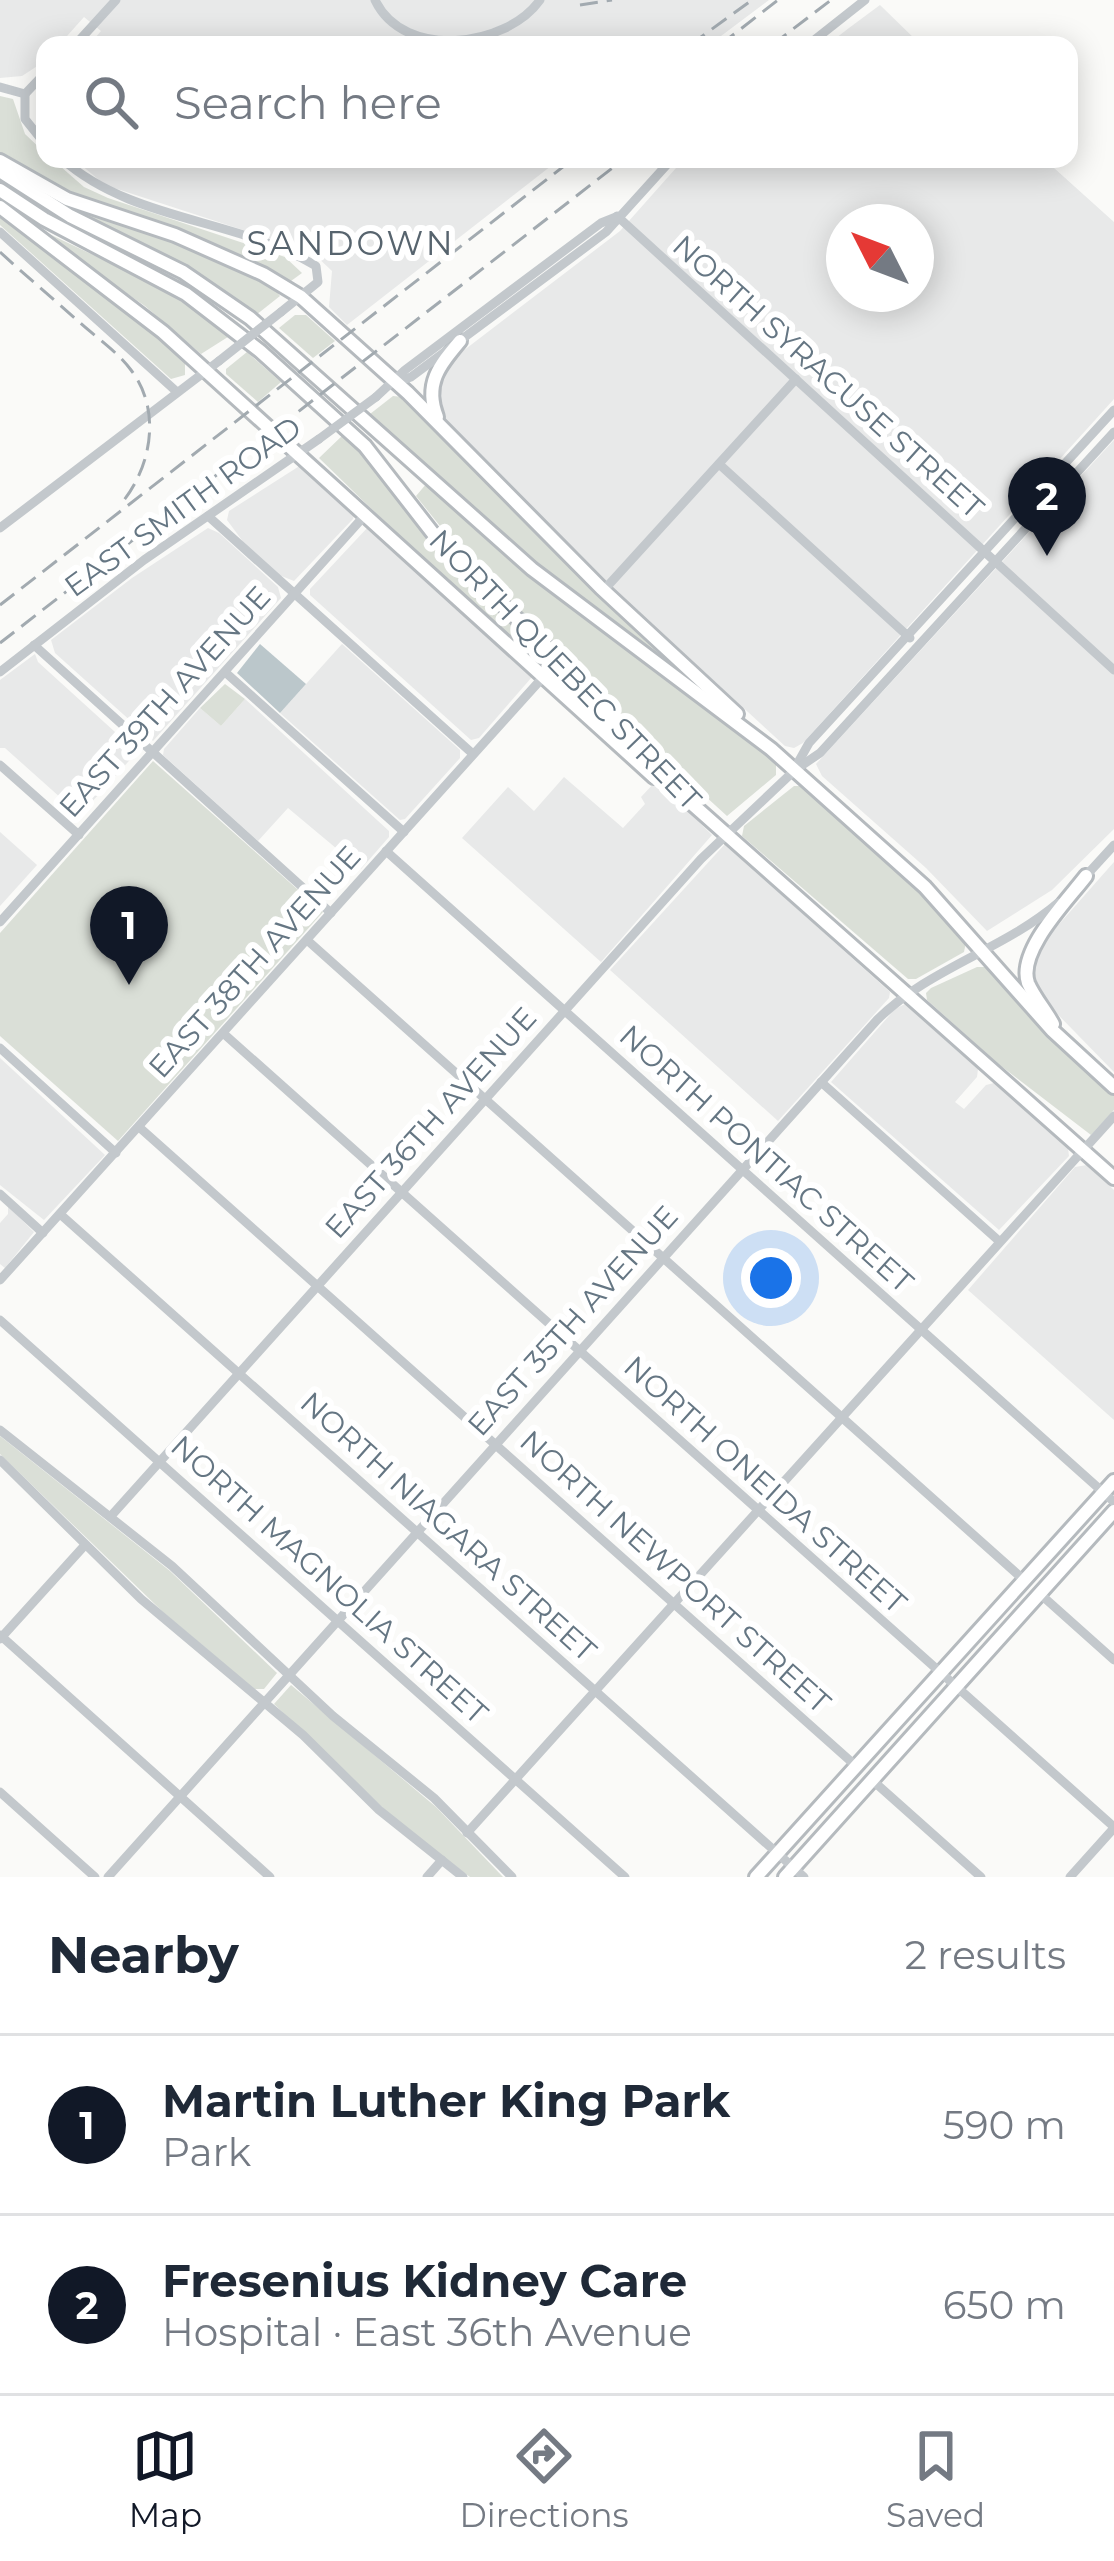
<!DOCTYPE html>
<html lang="en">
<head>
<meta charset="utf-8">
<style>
	:root { --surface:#fff; --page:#f6f6f7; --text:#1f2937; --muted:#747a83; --line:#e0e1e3; --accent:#111827 }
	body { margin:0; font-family:Montserrat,sans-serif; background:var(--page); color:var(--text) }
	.compass { position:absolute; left:826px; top:204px; width:108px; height:108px; border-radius:50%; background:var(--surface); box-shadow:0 6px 30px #0003; rotate:312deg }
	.you { position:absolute; left:771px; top:1278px; width:42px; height:42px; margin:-30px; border:9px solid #fff; border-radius:50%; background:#1a73e8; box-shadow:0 0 0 18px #1a73e833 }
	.badge { display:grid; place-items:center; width:78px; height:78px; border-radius:50%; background:var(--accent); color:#fff; font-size:39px; font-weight:700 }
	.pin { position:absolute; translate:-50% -99px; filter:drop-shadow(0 3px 6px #0008) }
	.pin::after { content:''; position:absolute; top:63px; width:42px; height:36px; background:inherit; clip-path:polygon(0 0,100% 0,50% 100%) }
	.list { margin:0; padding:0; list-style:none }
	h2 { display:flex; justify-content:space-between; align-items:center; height:156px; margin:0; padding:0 48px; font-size:51px }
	h2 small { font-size:39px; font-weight:400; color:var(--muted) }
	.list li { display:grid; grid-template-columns:78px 1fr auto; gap:36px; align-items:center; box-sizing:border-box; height:180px; padding:0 48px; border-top:3px solid var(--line) }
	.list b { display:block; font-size:45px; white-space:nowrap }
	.list p { margin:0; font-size:39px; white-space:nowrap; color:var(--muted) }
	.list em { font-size:39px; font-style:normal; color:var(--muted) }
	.icon { flex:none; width:66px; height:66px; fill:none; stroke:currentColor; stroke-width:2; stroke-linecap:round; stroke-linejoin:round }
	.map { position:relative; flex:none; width:1114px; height:1877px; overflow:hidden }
	.search { position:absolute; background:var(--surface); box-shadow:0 6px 30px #0003; left:36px; right:36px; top:36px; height:132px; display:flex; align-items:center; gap:30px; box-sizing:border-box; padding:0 42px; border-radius:24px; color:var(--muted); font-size:45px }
	.sheet { height:516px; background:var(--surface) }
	nav { display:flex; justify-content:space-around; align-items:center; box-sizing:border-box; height:168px; border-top:3px solid var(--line); background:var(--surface); font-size:33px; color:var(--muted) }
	nav a { display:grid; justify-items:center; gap:6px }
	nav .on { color:var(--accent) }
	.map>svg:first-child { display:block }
</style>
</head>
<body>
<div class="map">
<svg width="1114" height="1877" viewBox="0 0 1114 1877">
	<rect width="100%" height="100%" fill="#fafaf8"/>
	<!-- built -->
	<g fill="#e8e9e9" fill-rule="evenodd">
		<path d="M0,0h769l-60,45h-620l12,-14 -17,-14 -25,28h-14l-3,18 -20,13 -22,2z"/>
		<path d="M880,5l41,40h-94l22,-17z"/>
		<path d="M74,159h486l-213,166 -18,-18 3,-36 -19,-18 -208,-68z"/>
		<path d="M684,159h360l70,63v177l-311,344 -9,5 -9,-2 -183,-168 -157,-156 -11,-23 12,-35 174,-133zM844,222h72v72h-72z"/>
		<path d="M1114,440v389l-62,61 -65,41 -61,-63 -104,-92 -6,-12z"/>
		<path d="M301,465l54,47 -2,7 -59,62 -15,-6 -35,-32 -17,-23 2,-9z"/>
		<path d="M369,526l164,146 -1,5 -53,61 -8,2 -161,-145v-6z"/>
		<path d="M208,528l11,5 59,54 3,11 -128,143 -98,-88 -4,-13 81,-62z"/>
		<path d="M342,644l118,106v8l-55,61 -5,1 -120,-107z"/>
		<path d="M35,654l3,8 99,90 -57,63 -75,-67h-5v-68z"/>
		<path d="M245,699l144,132v6l-28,32 -73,-61 -30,33 -95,-86 1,-6 36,-41 21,18z"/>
		<path d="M564,777l59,51 22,-24 -4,-7 16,-17 55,55 -111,127 -139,-124 46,-51 26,24z"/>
		<path d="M0,832l37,33 -37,41z"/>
		<path d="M725,844l165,148 -1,6 -111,123 -168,-151z"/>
		<path d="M1114,862v210l-79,-81 -4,-35z"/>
		<path d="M905,1004l73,65 -1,8 -22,25 9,7 22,-24 8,-2 74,65 1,8 -70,74 -168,-148 64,-73z"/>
		<path d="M0,1058l105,97 -61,65 -44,-35z"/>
		<path d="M1087,1165l27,25v230l-146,-130 107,-123z"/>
		<path d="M8,1206l26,26 -29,36 -5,-4v-41l8,-9z"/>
	</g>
	<!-- green -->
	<g fill="#dadfd7">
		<path d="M0,96l13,3 12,35 20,19v6h7l32,28 24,11 177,59 17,16 -11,8 -227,-85 -64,-38z"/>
		<path d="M75,207l90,31 105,45 10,13 -24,19 -59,-43 -124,-61z"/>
		<path d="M0,211l98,71 87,79v14l-14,4 -171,-154z"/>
		<path d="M41,230l119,57 71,48 -30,19 -56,-48 -103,-71z"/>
		<path d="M295,315h11l29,26 -22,17 -34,-30z"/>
		<path d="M247,352l34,30 -23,20 -32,-28v-5z"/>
		<path d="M393,396l10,1 295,288 -170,-127 -158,-144z"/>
		<path d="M344,434l43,46 56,77 118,114 46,53 -187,-168 -101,-98z"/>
		<path d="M427,483l111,98 219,165 19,16v13l-49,41 -103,-94 -59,-67 -93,-89 -56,-70z"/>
		<path d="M225,684l20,15 -24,27 -21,-18z"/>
		<path d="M153,761l170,151 -205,229 -118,-105v-103z"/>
		<path d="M794,786h8l112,100 52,56 -2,10 -48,27h-8l-166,-143 2,-10z"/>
		<path d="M977,967h9l41,48 87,81v14l-23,25 -94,-72 -70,-63 -1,-7 5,-5z"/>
		<path d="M0,1436l170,135 107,102 -13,16h-10l-91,-77 -163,-158z"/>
		<path d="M291,1685l145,122 67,70h-33l-70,-53 -126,-120z"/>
	</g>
	<!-- water -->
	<path fill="#bbc7cb" d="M260,644l46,40 -26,29 -43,-40z"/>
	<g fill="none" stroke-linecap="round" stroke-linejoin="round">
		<defs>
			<g id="major">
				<path d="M0,161l67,38 108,36 88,39 38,23 107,96 193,195 136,126"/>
				<path d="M0,171l70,45 113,56 67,46 282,251 239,180 154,138 127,143 62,57"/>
				<path d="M0,190l44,29 142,75 74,57 105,95 84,108 102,97 131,144 432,383"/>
				<path d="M0,207l163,125 491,445"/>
				<path d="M437,417c-13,-33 2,-51 23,-76"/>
				<path d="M1053,1024c-7,-13 -19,-27 -25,-41 -11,-32 39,-82 58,-107"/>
				<path d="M756,1877l358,-396"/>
				<path d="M785,1877l329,-366"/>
			</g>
		</defs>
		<!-- major casing -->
		<use href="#major" stroke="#b5babe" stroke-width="18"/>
		<!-- minor -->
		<g stroke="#c3c8cc" stroke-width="9">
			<path d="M375,0c29,61 132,47 165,0"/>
			<path d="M75,45l41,-45"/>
			<path d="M808,45l57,-45"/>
			<path d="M0,87l25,7"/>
			<path d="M25,94v25l20,25"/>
			<path d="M25,94l20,-21"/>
			<path d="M62,159c71,63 175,59 254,107l2,16 -37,30"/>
			<path d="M617,216l497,454"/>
			<path d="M0,232l177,160"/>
			<path d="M396,382l15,-5 195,-145 66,-73"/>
			<path d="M376,397l29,-27 196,-147 15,-6"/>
			<path d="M719,464l191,174"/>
			<path d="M208,516l265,238"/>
			<path d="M0,528l219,-167"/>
			<path d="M603,591l193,-212"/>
			<path d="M34,645l297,268"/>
			<path d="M0,672l144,-112 175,-121"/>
			<path d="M225,672l179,160"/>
			<path d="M0,765l79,70"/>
			<path d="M795,768l14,-25 305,-333"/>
			<path d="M386,851l728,651"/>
			<path d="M1083,879l31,-34"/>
			<path d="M0,922l366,-408"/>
			<path d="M307,940l717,640"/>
			<path d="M223,1033l891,794"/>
			<path d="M0,1048l116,105"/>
			<path d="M821,1082l178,159"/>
			<path d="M139,1127l717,639"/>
			<path d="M0,1194l43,39"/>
			<path d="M60,1214l744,663"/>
			<path d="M0,1280l545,-605"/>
			<path d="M0,1320l625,557"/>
			<path d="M0,1430l172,136 161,150 101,82 78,79"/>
			<path d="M0,1460l141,139 162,136 76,75 84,67"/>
			<path d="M111,1516l590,-657 94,-89 25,-17 294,-321"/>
			<path d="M1039,1593l75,67"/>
			<path d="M0,1635l270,242"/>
			<path d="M0,1639l85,-94"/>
			<path d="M872,1780l109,97"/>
			<path d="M0,1792l95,85"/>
			<path d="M467,1833l647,-717"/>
			<path d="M108,1877l769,-857c52,-52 126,-70 181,-117"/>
			<path d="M427,1877l15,-17"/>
			<path d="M1070,1877l44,-49"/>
		</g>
		<!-- major -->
		<use href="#major" stroke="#fff" stroke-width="12"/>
		<!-- rail -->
		<g stroke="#a2aab0" stroke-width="3" stroke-dasharray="18 9" stroke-linecap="butt">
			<path d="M580,5l32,-5"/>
			<path d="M690,45l62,-45"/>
			<path d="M720,45l58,-45"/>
			<path d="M772,45l59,-45"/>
			<path d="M0,252c25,23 51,45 77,68 17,16 40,31 54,50 30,39 21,94 -7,130"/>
			<path d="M0,605l573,-446"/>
			<path d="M0,643l624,-484"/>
		</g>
		<!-- minor-bridge -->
		<g stroke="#c3c8cc" stroke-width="9">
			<path d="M219,361l62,-49"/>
			<path d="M319,439l57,-42"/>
		</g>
	</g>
	<g text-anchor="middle" stroke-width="12" stroke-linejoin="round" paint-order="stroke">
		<!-- street labels -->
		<g font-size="30" fill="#657683" stroke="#fff">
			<text transform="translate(828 377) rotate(42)" y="10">NORTH SYRACUSE STREET</text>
			<text transform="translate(183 507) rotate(-36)" y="10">EAST SMITH ROAD</text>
			<text transform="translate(565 670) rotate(46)" y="10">NORTH QUEBEC STREET</text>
			<text transform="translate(165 702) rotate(-48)" y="10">EAST 39TH AVENUE</text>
			<text transform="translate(255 962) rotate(-48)" y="10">EAST 38TH AVENUE</text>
			<text transform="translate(431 1123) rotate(-48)" y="10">EAST 36TH AVENUE</text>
			<text transform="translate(766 1159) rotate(42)" y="10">NORTH PONTIAC STREET</text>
			<text transform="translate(573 1321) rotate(-48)" y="10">EAST 35TH AVENUE</text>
			<text transform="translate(765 1485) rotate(42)" y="10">NORTH ONEIDA STREET</text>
			<text transform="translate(448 1527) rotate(42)" y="10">NORTH NIAGARA STREET</text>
			<text transform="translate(675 1572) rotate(42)" y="10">NORTH NEWPORT STREET</text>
			<text transform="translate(329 1580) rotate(42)" y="10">NORTH MAGNOLIA STREET</text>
		</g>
		<!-- neighbourhood labels -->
		<g font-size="33" letter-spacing="3" fill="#57646e" stroke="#fff">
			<text x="351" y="255">SANDOWN</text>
		</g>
	</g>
</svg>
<svg class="compass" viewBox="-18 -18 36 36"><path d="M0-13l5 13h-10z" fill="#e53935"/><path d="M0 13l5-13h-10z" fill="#747a83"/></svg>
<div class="you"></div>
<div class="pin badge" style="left:129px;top:985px">1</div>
<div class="pin badge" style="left:1047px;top:556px">2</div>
<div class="search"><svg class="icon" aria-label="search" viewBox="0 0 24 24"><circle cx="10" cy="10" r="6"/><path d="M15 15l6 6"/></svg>Search here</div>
</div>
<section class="sheet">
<h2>Nearby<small>2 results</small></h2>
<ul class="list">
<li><span class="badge">1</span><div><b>Martin Luther King Park</b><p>Park</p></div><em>590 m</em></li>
<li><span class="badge">2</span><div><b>Fresenius Kidney Care</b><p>Hospital · East 36th Avenue</p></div><em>650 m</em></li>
</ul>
</section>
<nav>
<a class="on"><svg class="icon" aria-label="map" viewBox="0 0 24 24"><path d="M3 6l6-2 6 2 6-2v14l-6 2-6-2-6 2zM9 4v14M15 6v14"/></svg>Map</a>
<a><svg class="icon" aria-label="directions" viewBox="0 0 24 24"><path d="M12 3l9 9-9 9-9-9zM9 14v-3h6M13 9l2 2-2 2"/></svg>Directions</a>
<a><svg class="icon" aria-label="saved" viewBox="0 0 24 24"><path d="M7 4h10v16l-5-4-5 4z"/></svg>Saved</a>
</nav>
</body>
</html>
